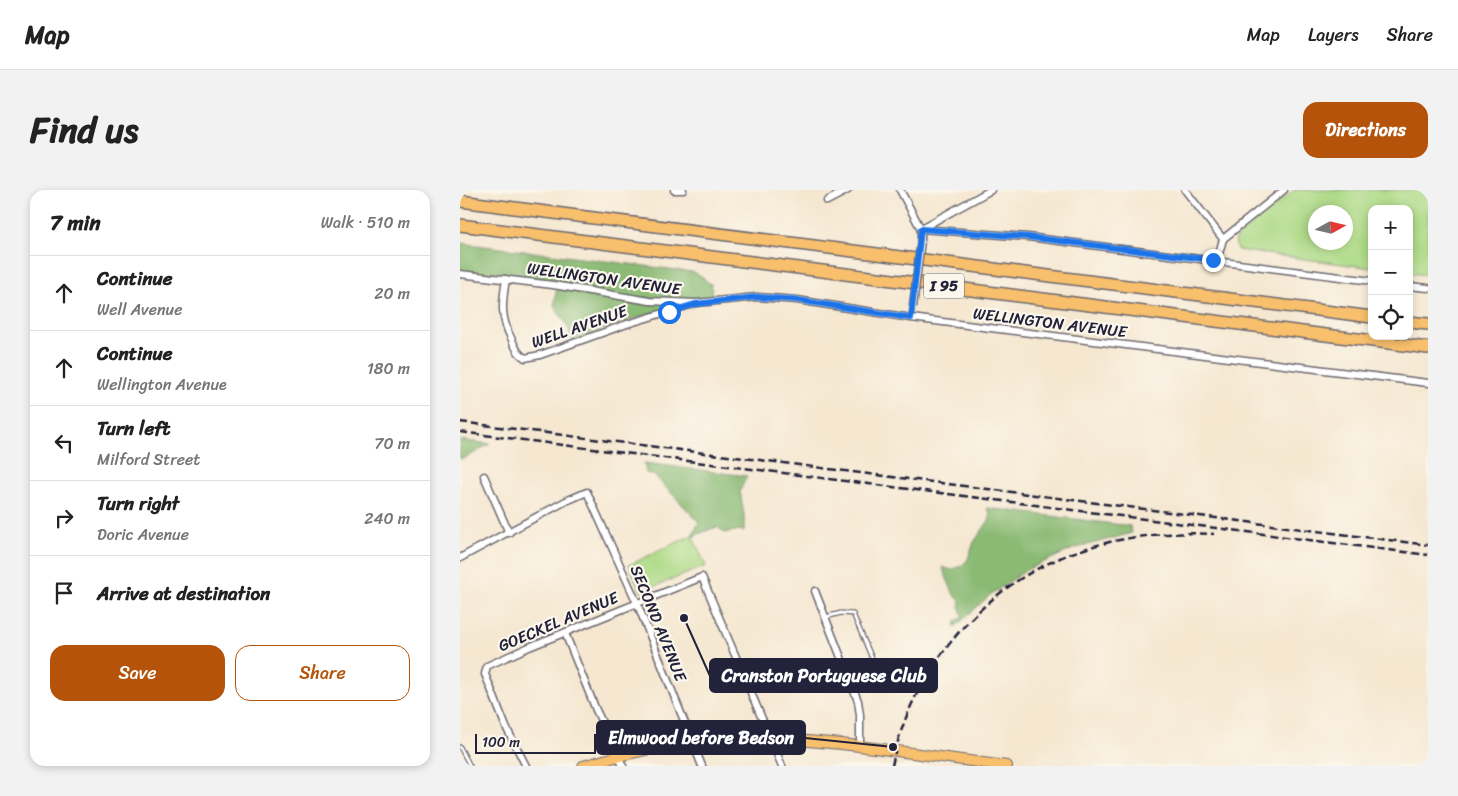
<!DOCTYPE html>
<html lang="en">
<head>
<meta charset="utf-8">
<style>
	:root { --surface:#fff; --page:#f2f2f2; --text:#222; --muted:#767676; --line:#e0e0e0; --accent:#b45309 }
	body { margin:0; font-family:Sriracha,sans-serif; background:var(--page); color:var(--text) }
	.controls { position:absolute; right:15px; top:15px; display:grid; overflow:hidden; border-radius:10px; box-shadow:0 2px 8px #0003 }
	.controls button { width:45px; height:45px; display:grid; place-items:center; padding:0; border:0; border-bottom:1px solid var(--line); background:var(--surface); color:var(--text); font:25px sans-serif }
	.compass { position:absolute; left:848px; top:15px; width:45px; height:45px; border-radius:50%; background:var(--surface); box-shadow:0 2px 8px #0003; rotate:82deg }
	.scale { position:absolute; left:15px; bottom:12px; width:121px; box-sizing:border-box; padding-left:5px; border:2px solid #22223b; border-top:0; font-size:14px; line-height:18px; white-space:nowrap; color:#22223b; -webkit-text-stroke:4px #fbf7ec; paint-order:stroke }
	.stop { position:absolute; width:15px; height:15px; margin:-11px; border:4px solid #1a73e8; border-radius:50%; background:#fff }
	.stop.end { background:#1a73e8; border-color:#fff; box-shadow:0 1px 5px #0008 }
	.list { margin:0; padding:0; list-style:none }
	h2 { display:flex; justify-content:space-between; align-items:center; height:65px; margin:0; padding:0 20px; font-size:21px }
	h2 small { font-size:16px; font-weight:400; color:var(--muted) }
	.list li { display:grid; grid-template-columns:32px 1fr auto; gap:15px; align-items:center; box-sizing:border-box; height:75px; padding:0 20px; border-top:1px solid var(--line) }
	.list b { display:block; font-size:19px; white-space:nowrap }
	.list p { margin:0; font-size:16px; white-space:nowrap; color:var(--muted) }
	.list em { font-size:16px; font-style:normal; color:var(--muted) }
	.actions { display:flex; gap:10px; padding:15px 20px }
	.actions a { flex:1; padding:11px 0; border:1px solid var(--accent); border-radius:15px; text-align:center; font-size:18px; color:var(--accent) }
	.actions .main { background:var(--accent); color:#fff }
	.icon { flex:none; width:28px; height:28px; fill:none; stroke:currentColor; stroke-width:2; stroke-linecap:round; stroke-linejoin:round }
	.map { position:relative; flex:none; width:968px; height:576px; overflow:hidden; border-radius:15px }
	header { display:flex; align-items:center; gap:30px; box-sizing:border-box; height:70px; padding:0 25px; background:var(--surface); border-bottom:1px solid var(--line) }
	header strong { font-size:24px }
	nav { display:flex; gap:28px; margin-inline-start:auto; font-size:18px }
	.intro { display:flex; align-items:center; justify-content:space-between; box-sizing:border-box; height:120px; padding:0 30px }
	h1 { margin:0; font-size:35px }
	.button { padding:12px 22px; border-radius:15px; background:var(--accent); color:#fff; font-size:18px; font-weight:700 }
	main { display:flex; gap:30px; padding:0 30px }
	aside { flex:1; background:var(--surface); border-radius:15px; box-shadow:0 2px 8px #0003 }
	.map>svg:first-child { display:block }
</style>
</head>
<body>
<header>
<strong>Map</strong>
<nav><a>Map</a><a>Layers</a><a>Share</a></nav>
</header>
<div class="intro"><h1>Find us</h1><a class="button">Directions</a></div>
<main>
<aside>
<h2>7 min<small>Walk · 510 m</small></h2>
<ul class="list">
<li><svg class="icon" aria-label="ahead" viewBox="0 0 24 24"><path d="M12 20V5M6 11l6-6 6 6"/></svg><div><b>Continue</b><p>Well Avenue</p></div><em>20 m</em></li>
<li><svg class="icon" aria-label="ahead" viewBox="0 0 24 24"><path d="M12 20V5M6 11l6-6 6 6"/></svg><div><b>Continue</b><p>Wellington Avenue</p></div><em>180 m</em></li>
<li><svg class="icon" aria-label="left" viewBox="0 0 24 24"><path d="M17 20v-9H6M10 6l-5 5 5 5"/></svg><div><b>Turn left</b><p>Milford Street</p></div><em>70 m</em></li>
<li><svg class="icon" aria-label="right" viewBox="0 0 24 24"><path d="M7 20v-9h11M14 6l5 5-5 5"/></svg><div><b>Turn right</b><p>Doric Avenue</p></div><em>240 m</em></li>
<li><svg class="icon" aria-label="arrive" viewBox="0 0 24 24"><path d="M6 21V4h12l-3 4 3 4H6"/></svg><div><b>Arrive at destination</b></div></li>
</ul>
<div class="actions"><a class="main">Save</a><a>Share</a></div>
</aside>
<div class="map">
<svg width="968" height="576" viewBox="0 0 968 576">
	<rect width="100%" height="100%" fill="#fbf7ec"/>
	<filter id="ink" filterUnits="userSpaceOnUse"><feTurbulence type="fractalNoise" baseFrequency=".02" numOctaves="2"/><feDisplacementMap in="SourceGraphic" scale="10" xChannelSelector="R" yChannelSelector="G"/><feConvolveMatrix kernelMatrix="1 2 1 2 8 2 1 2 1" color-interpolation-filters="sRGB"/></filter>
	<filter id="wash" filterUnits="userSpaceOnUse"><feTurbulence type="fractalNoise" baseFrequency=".0096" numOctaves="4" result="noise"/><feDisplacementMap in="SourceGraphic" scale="20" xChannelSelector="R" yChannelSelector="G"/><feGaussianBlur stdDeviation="1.12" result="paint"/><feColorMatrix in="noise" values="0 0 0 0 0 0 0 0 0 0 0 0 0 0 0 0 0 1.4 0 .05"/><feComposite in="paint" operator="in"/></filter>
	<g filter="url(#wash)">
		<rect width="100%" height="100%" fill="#f5e7d0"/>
		<!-- green -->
		<g fill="#adda86" stroke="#687e60" fill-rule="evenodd">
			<path d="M834,0h134v85l-19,-2v-64h-37v59l-135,-18 -2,-11zM856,22h30v30h-30z"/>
			<path d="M232,345l14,31 -65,26 -12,-27z"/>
		</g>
		<!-- forest -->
		<g fill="#8aba73" stroke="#566e57">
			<path d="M0,53l233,29 10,5 4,5 4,2 3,16 -38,6 -74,23 -28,12 -2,-2 -5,-14 -13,-19 3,-20 -97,-12z"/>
			<path d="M0,250l30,4c-11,5 -19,13 -30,15z"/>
			<path d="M184,273l103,13 -7,15 4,24v17l-4,-2 -16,3 -6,-6c-9,2 -17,6 -26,10l7,-15 -45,-47 -8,-2z"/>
			<path d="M527,318l143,18 2,7 -59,16 -45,20 -38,26 -35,32 1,-6 7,-4 -3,-9v-7l-6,-6 -12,-28 10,3 12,-6 4,-5 6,-17 16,-23v-6z"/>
		</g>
	</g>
	<g filter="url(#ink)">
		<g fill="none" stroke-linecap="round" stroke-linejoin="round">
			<defs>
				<g id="service">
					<path d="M366,427l15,-4 12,1 27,63"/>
					<path d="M0,557l10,19"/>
				</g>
				<g id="minor">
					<path d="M214,0h9"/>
					<path d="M440,0l21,39v11"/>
					<path d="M725,0l38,49 -6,22"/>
					<path d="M367,11l21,-11"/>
					<path d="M462,38l69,-38"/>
					<path d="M461,39l107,8 344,44"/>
					<path d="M763,49l61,-49"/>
					<path d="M0,84l93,11 97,16 46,2 61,-6 40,3 114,18 517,65"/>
					<path d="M46,89c-4,24 -6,38 6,61 4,8 5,13 13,18l15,-3 87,-31 63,-19"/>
					<path d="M949,96l19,2"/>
					<path d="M24,286l25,57"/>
					<path d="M0,368l106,-57 21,-9 50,111 65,163"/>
					<path d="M355,401l43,110 2,14v31"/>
					<path d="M105,443l31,77 27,56"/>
					<path d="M66,576l-20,-39 -21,-53 2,-8 42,-19 173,-70 80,189"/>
				</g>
				<path id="primary" d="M123,576c51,-15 103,-27 156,-28 90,0 179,17 268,28"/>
				<g id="motorway">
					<path d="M0,11l912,116"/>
					<path d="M0,35l968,123"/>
					<path d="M949,132l19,2"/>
				</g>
			</defs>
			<!-- service casing -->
			<use href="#service" stroke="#6c676f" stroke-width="5.5"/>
			<!-- minor casing -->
			<use href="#minor" stroke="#6c676f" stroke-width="9"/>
			<!-- primary casing -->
			<use href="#primary" stroke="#6c676f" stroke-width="12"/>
			<!-- motorway casing -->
			<use href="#motorway" stroke="#6c676f" stroke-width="14"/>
			<!-- service -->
			<use href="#service" stroke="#fff" stroke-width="3"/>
			<!-- minor -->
			<use href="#minor" stroke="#fff" stroke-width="6"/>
			<!-- primary -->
			<use href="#primary" stroke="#f8bf6c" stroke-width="10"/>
			<!-- motorway -->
			<use href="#motorway" stroke="#f8bf6c" stroke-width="11"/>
			<!-- rail -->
			<g stroke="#22223b" stroke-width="2.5" stroke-dasharray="8 4" stroke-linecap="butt">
				<path d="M0,232l968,123"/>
				<path d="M0,242l968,123"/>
				<path d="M432,576c8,-41 24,-77 49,-111 66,-92 162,-127 273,-121"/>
			</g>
			<defs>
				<path id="minor-bridge" d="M453,117l8,-67"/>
			</defs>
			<!-- minor-bridge casing -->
			<use href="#minor-bridge" stroke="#6c676f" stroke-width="9" stroke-linecap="butt"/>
			<!-- minor-bridge -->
			<use href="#minor-bridge" stroke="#fff" stroke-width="6"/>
		</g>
	</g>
	<g fill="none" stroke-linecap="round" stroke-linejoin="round" filter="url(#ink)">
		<!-- route -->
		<path stroke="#1a73e8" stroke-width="6" d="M209,122l27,-8 61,-7 40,3 114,18 10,-89 107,8 185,23"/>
	</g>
	<g text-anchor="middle" stroke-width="4.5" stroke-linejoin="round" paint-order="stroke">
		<!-- shield labels -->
		<rect fill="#fbf7ec" stroke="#636270" stroke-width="1" x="464" y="83.5" width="40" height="25" rx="4"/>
		<g font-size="15" font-weight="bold" fill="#22223b">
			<text x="484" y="101">I 95</text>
		</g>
		<!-- street labels -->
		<g font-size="16" fill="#22223b" stroke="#fbf7ec">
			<text transform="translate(144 88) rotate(8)" y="6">WELLINGTON AVENUE</text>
			<text transform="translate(590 132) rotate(7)" y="6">WELLINGTON AVENUE</text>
			<text transform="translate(119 136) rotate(-19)" y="6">WELL AVENUE</text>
			<text transform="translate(98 431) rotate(-23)" y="6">GOECKEL AVENUE</text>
			<text transform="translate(199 433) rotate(68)" y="6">SECOND AVENUE</text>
		</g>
	</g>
	<!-- callouts -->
	<path fill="none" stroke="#22223b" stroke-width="2" d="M224 428L250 486M433 557L345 548"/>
	<g fill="#22223b" stroke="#fbf7ec" stroke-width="2">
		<circle cx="224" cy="428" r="5"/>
		<circle cx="433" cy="557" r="5"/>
	</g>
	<g fill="#22223b" stroke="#22223b" stroke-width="2">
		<rect x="250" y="469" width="227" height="33" rx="5"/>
		<rect x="137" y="531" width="208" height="33" rx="5"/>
	</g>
	<g font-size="18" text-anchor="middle" font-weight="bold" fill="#fff">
		<text x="364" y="492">Cranston Portuguese Club</text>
		<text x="241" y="554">Elmwood before Bedson</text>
	</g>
</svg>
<div class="controls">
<button>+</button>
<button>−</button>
<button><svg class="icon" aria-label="locate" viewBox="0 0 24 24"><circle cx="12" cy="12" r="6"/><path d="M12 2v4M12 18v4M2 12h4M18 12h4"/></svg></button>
</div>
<svg class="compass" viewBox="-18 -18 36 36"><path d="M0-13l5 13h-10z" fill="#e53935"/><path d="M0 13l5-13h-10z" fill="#767676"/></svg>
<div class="scale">100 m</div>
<div class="stop" style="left:209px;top:122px"></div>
<div class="stop end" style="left:753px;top:70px"></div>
</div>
</main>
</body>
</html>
